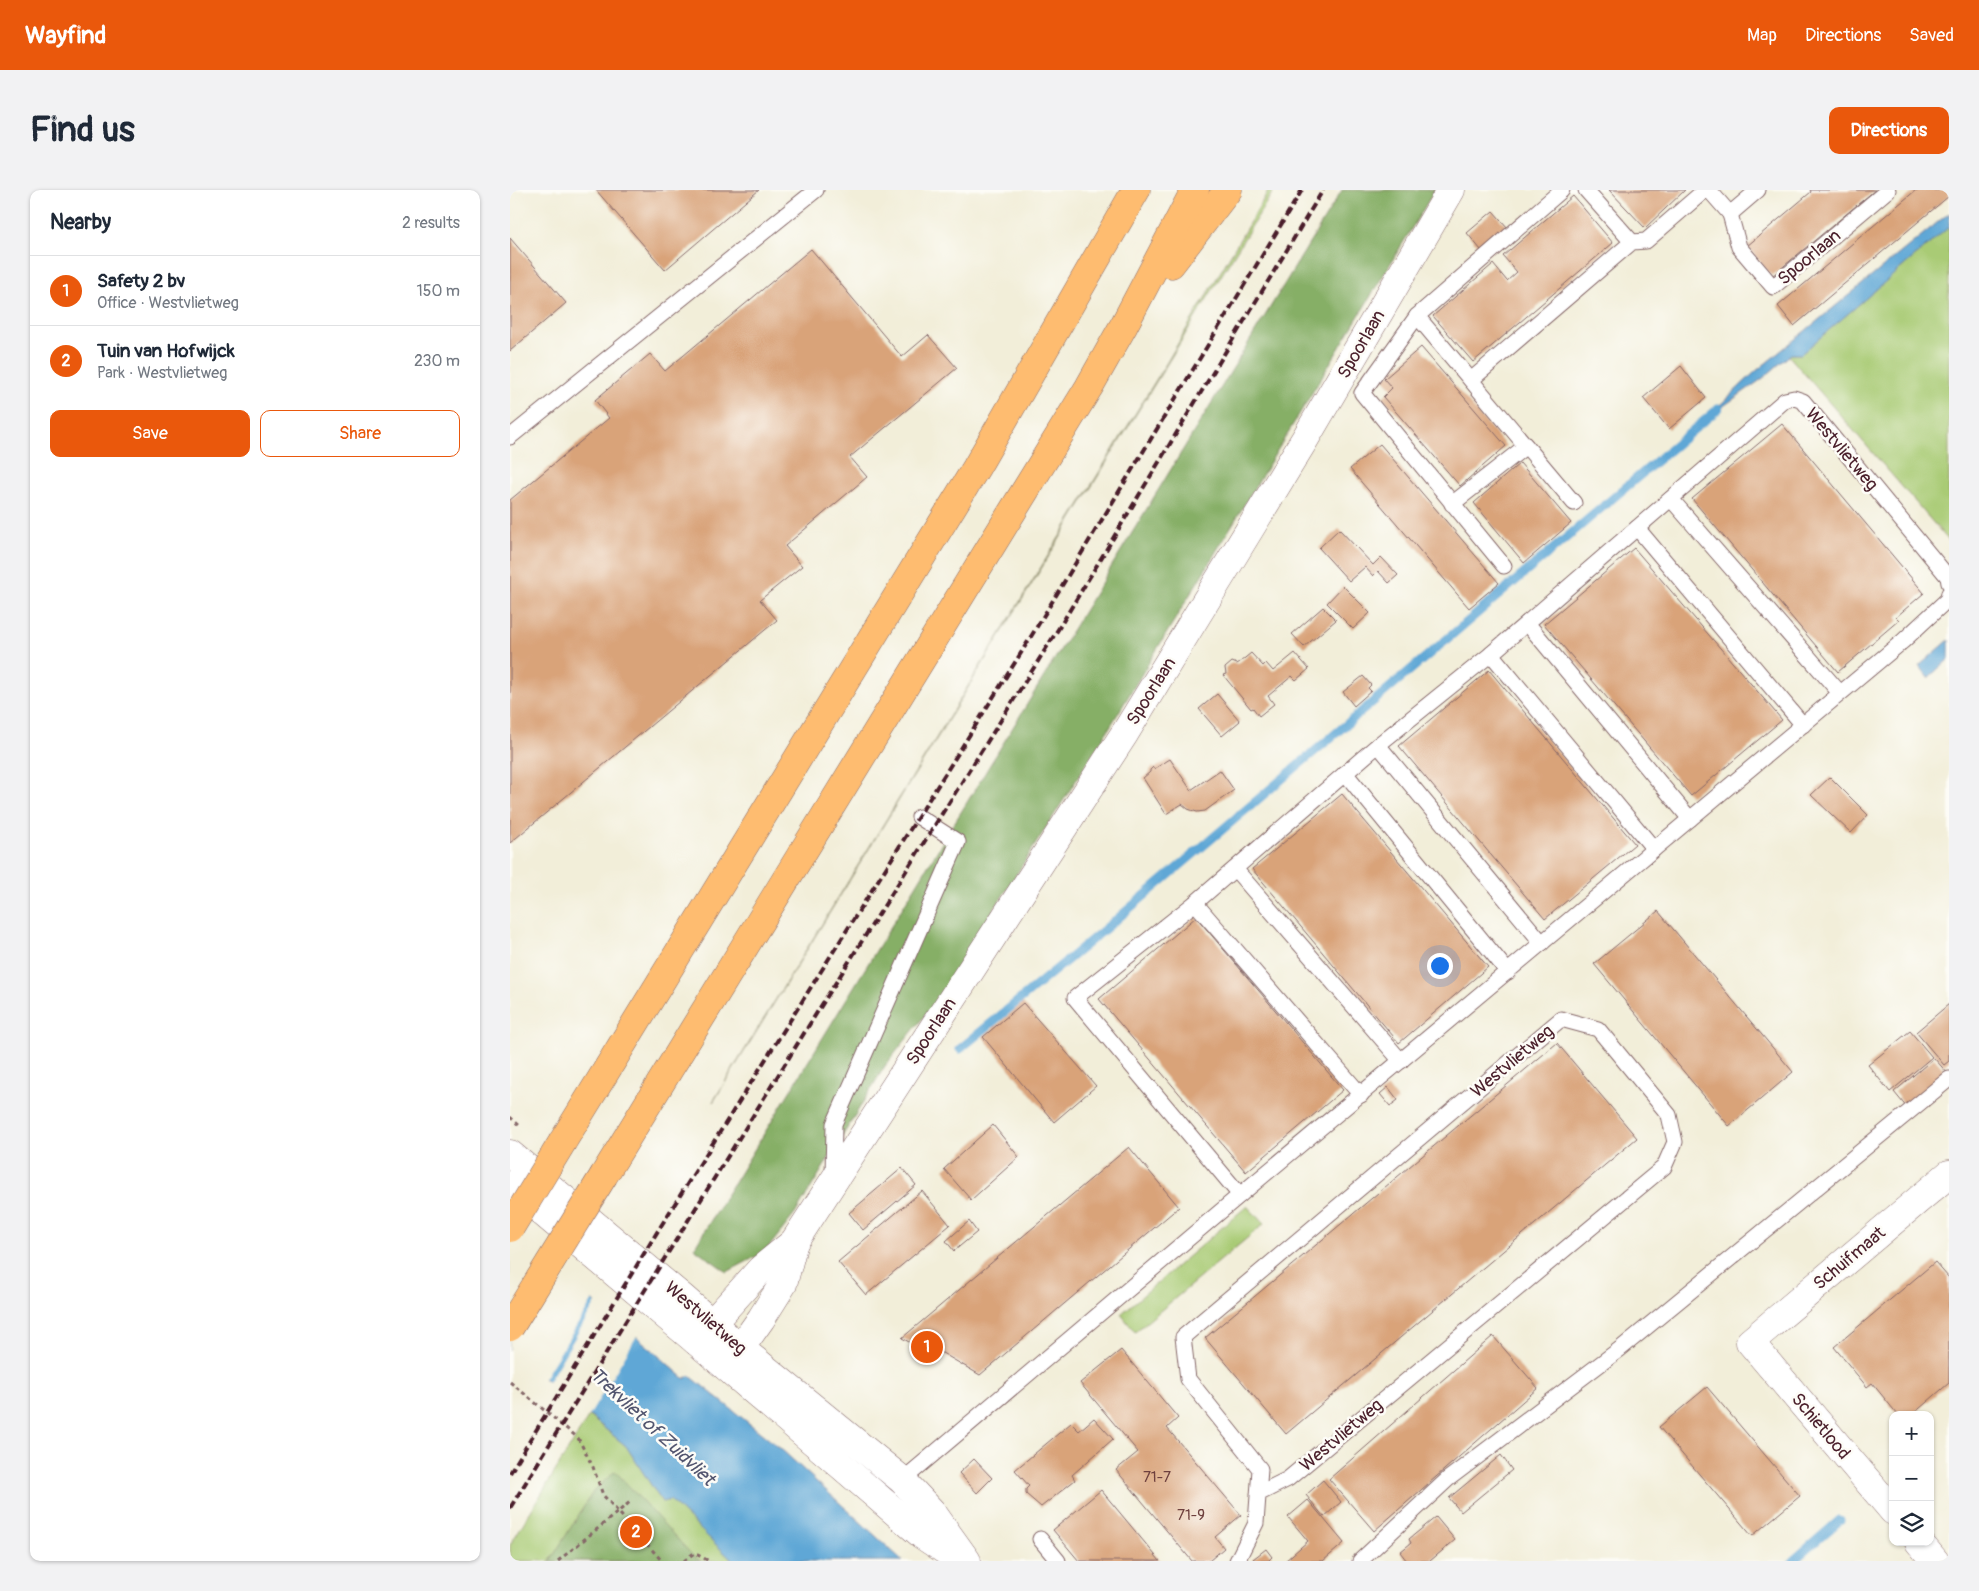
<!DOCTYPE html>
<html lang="en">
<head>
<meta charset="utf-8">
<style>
	:root { --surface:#fff; --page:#f2f2f3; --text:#1f2937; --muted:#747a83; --line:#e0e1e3; --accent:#ea580c }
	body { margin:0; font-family:Pangolin,sans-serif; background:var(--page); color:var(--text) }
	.controls { position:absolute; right:15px; bottom:15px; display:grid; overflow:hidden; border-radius:10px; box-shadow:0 1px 4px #0004 }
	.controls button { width:45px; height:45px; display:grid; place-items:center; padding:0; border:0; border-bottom:1px solid var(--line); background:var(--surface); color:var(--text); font:25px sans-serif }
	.you { position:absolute; left:929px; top:775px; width:18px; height:18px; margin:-12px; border:4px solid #fff; border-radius:50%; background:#1a73e8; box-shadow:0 0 0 8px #1a73e833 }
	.badge { display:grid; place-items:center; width:32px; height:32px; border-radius:50%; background:var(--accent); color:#fff; font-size:16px; font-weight:700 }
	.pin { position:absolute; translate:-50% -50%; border:2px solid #fff; box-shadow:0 1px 5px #0006 }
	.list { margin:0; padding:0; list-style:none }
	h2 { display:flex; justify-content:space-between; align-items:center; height:65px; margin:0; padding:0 20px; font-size:21px }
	h2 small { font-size:16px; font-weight:400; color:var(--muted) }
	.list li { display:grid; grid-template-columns:32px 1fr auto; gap:15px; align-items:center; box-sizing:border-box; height:70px; padding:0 20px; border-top:1px solid var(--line) }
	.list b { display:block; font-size:19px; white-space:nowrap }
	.list p { margin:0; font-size:16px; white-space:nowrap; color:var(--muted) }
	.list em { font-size:16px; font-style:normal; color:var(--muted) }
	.actions { display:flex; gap:10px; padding:15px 20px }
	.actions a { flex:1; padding:11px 0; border:1px solid var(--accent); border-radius:10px; text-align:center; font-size:18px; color:var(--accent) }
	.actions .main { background:var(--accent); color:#fff }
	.icon { flex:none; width:28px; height:28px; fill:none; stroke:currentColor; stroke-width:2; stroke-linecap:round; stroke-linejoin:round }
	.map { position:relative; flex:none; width:1439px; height:1371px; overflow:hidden; border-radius:10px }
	header { display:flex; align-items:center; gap:30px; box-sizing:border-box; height:70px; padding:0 25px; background:var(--accent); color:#fff }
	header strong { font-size:24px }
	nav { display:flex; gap:28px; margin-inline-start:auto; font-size:18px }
	.intro { display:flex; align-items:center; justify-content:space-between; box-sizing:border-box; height:120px; padding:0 30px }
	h1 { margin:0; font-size:35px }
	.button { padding:12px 22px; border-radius:10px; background:var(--accent); color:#fff; font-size:18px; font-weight:700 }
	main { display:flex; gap:30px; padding:0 30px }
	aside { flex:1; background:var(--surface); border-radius:10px; box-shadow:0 1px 4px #0004 }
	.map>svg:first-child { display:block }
</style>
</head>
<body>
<header>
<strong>Wayfind</strong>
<nav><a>Map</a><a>Directions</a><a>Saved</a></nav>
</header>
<div class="intro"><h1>Find us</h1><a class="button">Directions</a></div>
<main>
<aside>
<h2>Nearby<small>2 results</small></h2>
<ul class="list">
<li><span class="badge">1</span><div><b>Safety 2 bv</b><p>Office · Westvlietweg</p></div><em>150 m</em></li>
<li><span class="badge">2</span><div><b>Tuin van Hofwijck</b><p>Park · Westvlietweg</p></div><em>230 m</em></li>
</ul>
<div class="actions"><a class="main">Save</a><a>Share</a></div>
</aside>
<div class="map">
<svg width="1439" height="1371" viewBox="0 0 1439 1371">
	<rect width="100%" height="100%" fill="#fdfcf7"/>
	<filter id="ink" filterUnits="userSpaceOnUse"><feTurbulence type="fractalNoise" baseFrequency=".02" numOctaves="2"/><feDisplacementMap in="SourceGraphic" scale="10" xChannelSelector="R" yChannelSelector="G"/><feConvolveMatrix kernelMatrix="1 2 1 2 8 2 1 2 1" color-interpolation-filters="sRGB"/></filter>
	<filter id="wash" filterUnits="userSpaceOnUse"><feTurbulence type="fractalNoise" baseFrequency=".0096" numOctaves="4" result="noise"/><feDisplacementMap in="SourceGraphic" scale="20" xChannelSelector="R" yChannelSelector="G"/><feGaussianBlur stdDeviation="1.12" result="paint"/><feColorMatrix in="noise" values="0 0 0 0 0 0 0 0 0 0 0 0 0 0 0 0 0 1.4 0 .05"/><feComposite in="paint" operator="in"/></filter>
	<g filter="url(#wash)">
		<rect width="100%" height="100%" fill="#f2eed9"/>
		<!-- green -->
		<g fill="#a9cb74" stroke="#7a7550">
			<path d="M759,0h5l-561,912 454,-740z"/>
			<path d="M1439,37v314l-160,-185 2,-2h10z"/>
			<path d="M737,1016l17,18 -129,108 -14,-18z"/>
			<path d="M79,1226l37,30 36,56 8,-2 63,61h-223v-16z"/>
		</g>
		<!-- forest -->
		<g fill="#86af66" stroke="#686748">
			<path d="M832,0h93l-330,545 -171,269 -49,62 -90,148 -30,38 -38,20 -33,-24z"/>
			<path d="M105,1281l78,85 8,5h-151l43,-69z"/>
		</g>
		<!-- water -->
		<g fill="#5fa7d6" stroke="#546380">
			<path d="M1439,23v14l-148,127h-10l-29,25 -57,40 50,-47z"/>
			<path d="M1439,450v19l-21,19 -9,-12z"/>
			<path d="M0,1043l125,102 50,44 4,-4 92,74 122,112h-170l-63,-61 -8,2 -36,-56 -116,-96z"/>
		</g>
		<!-- pier -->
		<g fill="#f2eed9">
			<path d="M0,1040l84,68 -51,82 -33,-27z"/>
			<path d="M87,1111l41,33 -50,84 -41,-34z"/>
		</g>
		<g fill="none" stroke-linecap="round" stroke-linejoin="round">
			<!-- stream -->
			<g stroke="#5fa7d6" stroke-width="9">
				<path d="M450,859l157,-130 601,-510"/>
				<path d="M1283,1371l47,-41"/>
			</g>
		</g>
		<g id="blocks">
			<!-- building -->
			<g fill="#d9a379">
				<path d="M86,0h163l-94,80z"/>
				<path d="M1099,0h76l-40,38z"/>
				<path d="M1300,0h65l-103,86 -25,-30 64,-54z"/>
				<path d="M1406,0h33v6l-155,130 -16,-20z"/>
				<path d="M1063,6l40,47 -140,119 -40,-46 60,-52 14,17 10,-9 -14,-16z"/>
				<path d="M983,21l15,17 -27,22 -14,-17z"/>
				<path d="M0,48l56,65 -56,48z"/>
				<path d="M301,59l91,108 26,-22 29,33 -107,89 17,20 -82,69 17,20 -42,34 17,20 -267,223v-343l99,-82 -14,-18 55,-46 15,17z"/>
				<path d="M911,157l85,99 -46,40 -77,-89 9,-9 -8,-9z"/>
				<path d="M1171,176l25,32 -37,31 -26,-31z"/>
				<path d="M1272,234l142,169 -28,24 3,3 -61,52 -146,-173z"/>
				<path d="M870,254l119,139 -30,25 -119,-139z"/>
				<path d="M1010,273l51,60 -47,40 -50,-60z"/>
				<path d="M829,339l34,36 8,-8 17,18 -9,8 -11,-12 -5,5 -8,-9 -16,14 -30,-33z"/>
				<path d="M1124,358l148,172 -91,76 -147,-172z"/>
				<path d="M833,396l27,27 -17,16 -26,-26z"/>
				<path d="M813,417l13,13 -32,27 -12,-13z"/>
				<path d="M741,463l12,13 3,-3 7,8 22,-18 14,16 -13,11 -4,-4 -24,20 6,8 -15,12 -6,-8 -2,1 -28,-34 3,-1 -1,-6 7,-6 5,2 3,-2z"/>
				<path d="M979,480l146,174 -90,75 -146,-173z"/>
				<path d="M853,486l8,9 -3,3 3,3 -17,15 -11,-14z"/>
				<path d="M707,504l23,27 -18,15 -23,-27z"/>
				<path d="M660,569l21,31 29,-20 14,20 -29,21 -8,1 -9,-3 -6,-5 -16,10 -23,-36 7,-6v-2l3,-3 1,2z"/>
				<path d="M1320,587l38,38 -17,18 -40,-38z"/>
				<path d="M832,604l146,173 -89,76 -147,-174z"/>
				<path d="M1148,721l135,161 -64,54 -135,-162z"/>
				<path d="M686,727l147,173 -97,82 -147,-173z"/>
				<path d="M513,813l73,83 -42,36 -71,-85z"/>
				<path d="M1439,814v57l-5,4 -28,-33z"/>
				<path d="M1400,841l22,26 -42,35 -22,-27z"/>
				<path d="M1047,853l80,95 -351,296 -81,-96z"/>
				<path d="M1424,868l15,17 -41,34 -14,-17z"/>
				<path d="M878,897l10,13 -8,6 -10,-12z"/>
				<path d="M483,935l26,32 -48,43 -27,-31z"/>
				<path d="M619,957l50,60 -50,42 -149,126 -43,-25 -3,6 -32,-18z"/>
				<path d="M392,978l14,17 -53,45 -14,-17z"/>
				<path d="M412,1001l28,34 -84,70 -28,-33z"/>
				<path d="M459,1031l8,11 -23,19 -8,-10z"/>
				<path d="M1425,1072l14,16v105l-37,32h-14l-26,-32 -5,4 -33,-40z"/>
				<path d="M983,1146l45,52 -164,143 -45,-52z"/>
				<path d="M611,1160l57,68 -11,10 74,87 -26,22 9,11 -15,13h-17l-76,-91 22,-18 -58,-69z"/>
				<path d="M1197,1197l93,109 -48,40 -93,-109z"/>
				<path d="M584,1228l19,21 -41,36 3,5 -34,27 -15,-13v-5l3,-3 -14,-16 56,-47 8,8z"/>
				<path d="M991,1265l11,15 -51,42 -12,-14z"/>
				<path d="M464,1269l18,19 -15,15 -18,-20z"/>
				<path d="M813,1290l18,22 -17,15 -18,-22z"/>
				<path d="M591,1300l59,71h-81l-26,-31z"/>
				<path d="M798,1310l36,43 -21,18h-38l23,-20 -20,-24z"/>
				<path d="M926,1327l19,23 -25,21h-23l-7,-9 11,-9 -2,-4z"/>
				<path d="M756,1359l6,8 -4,4h-13l-2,-2z"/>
			</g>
		</g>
	</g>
	<g filter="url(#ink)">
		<use href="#blocks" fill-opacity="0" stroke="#856768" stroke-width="1"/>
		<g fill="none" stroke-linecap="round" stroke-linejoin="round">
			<defs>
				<g id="service">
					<path d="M1076,0l46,52"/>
					<path d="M1199,0l21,24 28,-24"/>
					<path d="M1220,24l9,33 34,40 115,-97"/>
					<path d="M907,126l157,187"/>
					<path d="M961,190l161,-138 14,-1 59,-51"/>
					<path d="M0,247l306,-247"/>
					<path d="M1161,309l169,194"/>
					<path d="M942,314l74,-58"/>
					<path d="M1127,338l166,197"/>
					<path d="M994,376l-142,-173 55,-77 145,-126"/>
					<path d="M1017,433l163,196"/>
					<path d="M981,464l163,195"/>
					<path d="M868,555l164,198"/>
					<path d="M835,583l163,199"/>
					<path d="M725,679l166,192"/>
					<path d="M685,713l166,192"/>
					<path d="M323,986l1,-52 124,-282 -39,-25"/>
					<path d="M730,1005l-165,-197 120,-95 183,-158 113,-91 294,-254 9,-2 9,3 145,176 1,6"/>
					<path d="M388,1294l342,-289 663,-554 45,-42 1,-6"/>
					<path d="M530,1349l18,22"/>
					<path d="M727,1371l19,-38 4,-54 -72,-90 -5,-42 378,-318 37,10 71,86 6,27 -11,25 -376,312 -30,15"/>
					<path d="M850,1371l88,-82 172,-130 329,-270"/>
				</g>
				<g id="minor">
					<path d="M186,1151l65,-72 33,-27 331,-509 180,-294 146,-249"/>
					<path d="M217,1177l34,-48 22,-35 11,-42"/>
					<path d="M1383,1321l-143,-169 199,-168"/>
					<path d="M1409,1352l16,19"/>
				</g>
				<g id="tertiary">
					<path d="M0,964l174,145 56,49 162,132 30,32 35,49"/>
					<path d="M0,995l186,156 226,194 36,24"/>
				</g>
				<g id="motorway">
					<path d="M661,74l57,-74"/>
					<path d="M53,951l413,-673 160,-278"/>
					<path d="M94,985l485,-788 35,-62 71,-135"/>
				</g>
			</defs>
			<!-- service casing -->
			<use href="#service" stroke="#856768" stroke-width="17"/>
			<!-- minor casing -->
			<use href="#minor" stroke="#856768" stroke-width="29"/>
			<!-- tertiary casing -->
			<use href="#tertiary" stroke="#856768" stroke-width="29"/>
			<!-- motorway casing -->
			<use href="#motorway" stroke="#856768" stroke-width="29"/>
			<!-- path -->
			<g stroke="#856768" stroke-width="3" stroke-dasharray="4 4" stroke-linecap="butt">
				<path d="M0,927l11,10"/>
				<path d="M0,1192l68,56 15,29 10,28 59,66"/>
				<path d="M48,1371l72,-59"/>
				<path d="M174,1371l10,-8 15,8"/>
			</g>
			<!-- service -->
			<use href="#service" stroke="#fff" stroke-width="15"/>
			<!-- minor -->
			<use href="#minor" stroke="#fff" stroke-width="28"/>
			<!-- tertiary -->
			<use href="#tertiary" stroke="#fff" stroke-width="28"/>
			<!-- motorway -->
			<use href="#motorway" stroke="#febc70" stroke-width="28"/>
			<!-- rail -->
			<g stroke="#4a1f2b" stroke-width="4" stroke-dasharray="8 4" stroke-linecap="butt">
				<path d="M0,1283l149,-244 362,-576 281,-463"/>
				<path d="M0,1318l301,-486 251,-399 261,-433"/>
			</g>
			<defs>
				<g id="motorway-bridge">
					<path d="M0,1038l53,-87"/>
					<path d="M0,1137l94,-152"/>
				</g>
			</defs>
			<!-- motorway-bridge casing -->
			<use href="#motorway-bridge" stroke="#856768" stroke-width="29" stroke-linecap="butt"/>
			<!-- motorway-bridge -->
			<use href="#motorway-bridge" stroke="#febc70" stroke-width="28"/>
		</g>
	</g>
	<g text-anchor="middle" stroke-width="5" stroke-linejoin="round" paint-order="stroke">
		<!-- number labels -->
		<g font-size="15" fill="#6e403e">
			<text x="647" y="1292">71-7</text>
			<text x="681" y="1330">71-9</text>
		</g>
		<!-- street labels -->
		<g font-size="18" fill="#4a1f2b" stroke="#fdfcf7">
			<text transform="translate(1299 67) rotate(-40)" y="6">Spoorlaan</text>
			<text transform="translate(851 154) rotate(-60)" y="6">Spoorlaan</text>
			<text transform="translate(1332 259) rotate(50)" y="6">Westvlietweg</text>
			<text transform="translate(641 501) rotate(-58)" y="6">Spoorlaan</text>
			<text transform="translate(421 841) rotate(-57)" y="6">Spoorlaan</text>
			<text transform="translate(1002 871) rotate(-40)" y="6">Westvlietweg</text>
			<text transform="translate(1339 1068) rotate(-40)" y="6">Schuifmaat</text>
			<text transform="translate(196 1128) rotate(41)" y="6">Westvlietweg</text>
			<text transform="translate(1311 1236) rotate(50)" y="6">Schietlood</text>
			<text transform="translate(831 1245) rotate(-40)" y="6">Westvlietweg</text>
		</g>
		<!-- water labels -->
		<g font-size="19" font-style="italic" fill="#52556f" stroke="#fdfcf7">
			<text transform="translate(143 1236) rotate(43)" y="7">Trekvliet of Zuidvliet</text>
		</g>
	</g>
</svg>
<div class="controls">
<button>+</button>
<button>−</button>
<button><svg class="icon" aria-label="layers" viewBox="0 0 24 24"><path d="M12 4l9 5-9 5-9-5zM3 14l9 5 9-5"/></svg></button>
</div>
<div class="you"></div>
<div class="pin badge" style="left:417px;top:1157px">1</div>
<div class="pin badge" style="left:126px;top:1342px">2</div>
</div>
</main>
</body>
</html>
